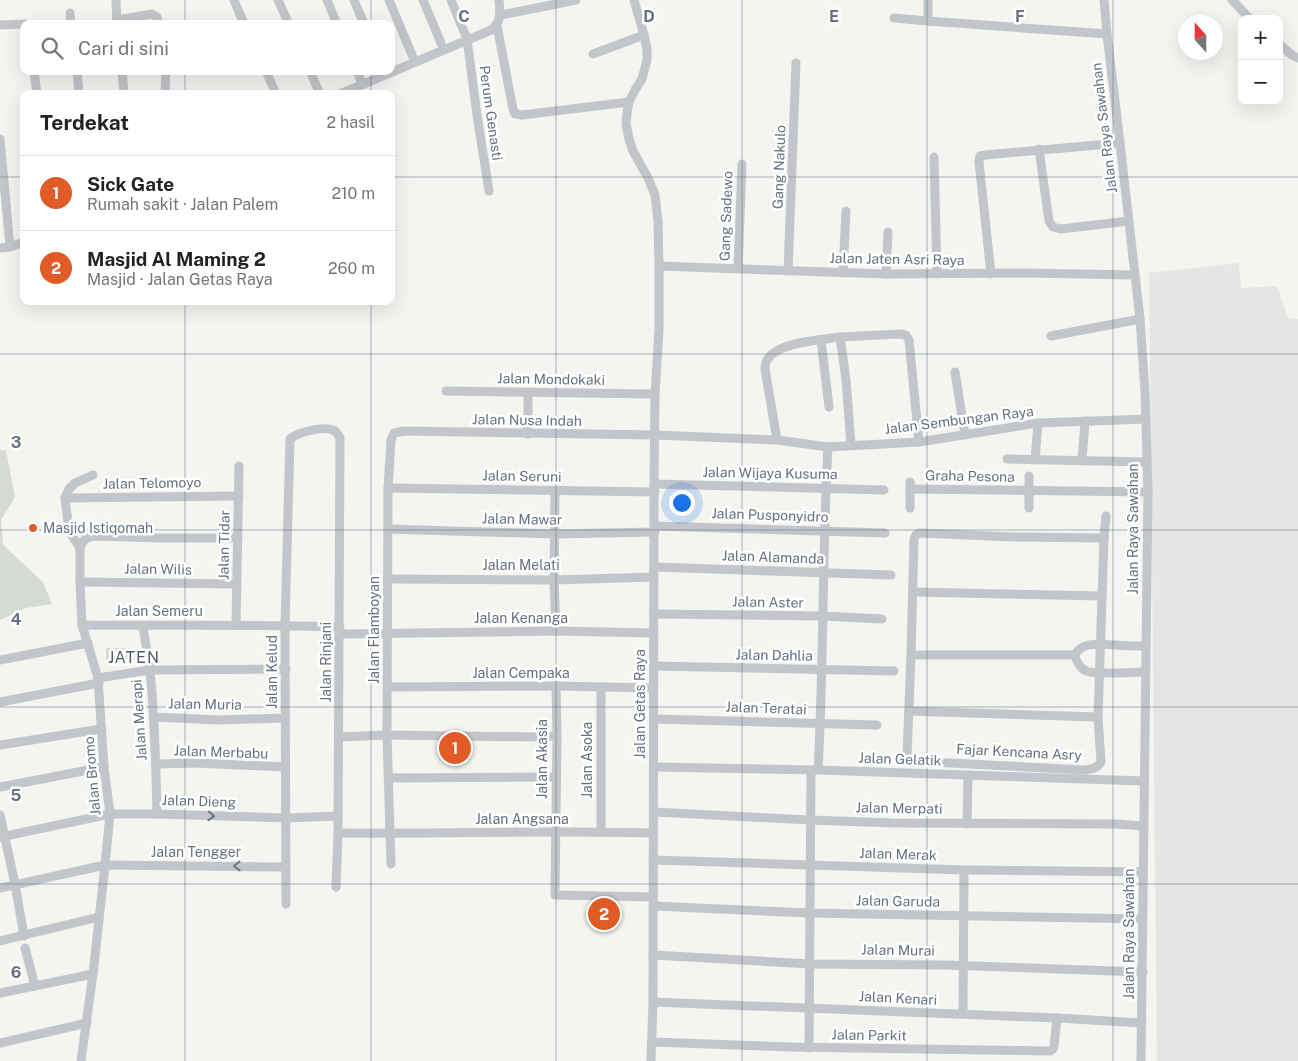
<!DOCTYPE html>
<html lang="id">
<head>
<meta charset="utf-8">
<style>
	:root { --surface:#fff; --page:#f6f6f6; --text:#222; --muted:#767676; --line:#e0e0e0; --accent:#e05b25 }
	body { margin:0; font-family:"Public Sans",sans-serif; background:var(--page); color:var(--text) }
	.controls { position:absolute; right:15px; top:15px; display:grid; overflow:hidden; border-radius:10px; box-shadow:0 5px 20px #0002 }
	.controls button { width:45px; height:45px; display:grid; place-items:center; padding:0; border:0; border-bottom:1px solid var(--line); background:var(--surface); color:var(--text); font:25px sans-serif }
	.compass { position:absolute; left:1178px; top:15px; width:45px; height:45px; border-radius:50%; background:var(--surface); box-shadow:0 5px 20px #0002; rotate:339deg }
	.you { position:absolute; left:681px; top:502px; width:18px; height:18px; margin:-12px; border:4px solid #fff; border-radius:50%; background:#1a73e8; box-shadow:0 0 0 8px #1a73e833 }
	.badge { display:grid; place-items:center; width:32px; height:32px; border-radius:50%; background:var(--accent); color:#fff; font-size:16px; font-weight:700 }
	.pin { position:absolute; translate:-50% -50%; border:2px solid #fff; box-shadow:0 1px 5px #0006 }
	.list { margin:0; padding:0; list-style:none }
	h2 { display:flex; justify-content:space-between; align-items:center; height:65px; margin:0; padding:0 20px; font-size:21px }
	h2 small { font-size:16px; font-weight:400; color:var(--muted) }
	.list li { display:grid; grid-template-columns:32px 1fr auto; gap:15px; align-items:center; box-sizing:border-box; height:75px; padding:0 20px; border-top:1px solid var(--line) }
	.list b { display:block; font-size:19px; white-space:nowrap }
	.list p { margin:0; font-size:16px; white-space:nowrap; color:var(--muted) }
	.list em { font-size:16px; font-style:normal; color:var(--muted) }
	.icon { flex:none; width:28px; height:28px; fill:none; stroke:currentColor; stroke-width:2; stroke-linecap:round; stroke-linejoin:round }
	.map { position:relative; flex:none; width:1298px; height:1061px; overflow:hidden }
	.search { position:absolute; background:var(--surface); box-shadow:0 5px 20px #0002; left:20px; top:20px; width:375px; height:55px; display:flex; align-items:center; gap:12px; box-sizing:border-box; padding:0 18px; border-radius:10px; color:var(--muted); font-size:19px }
	.panel { position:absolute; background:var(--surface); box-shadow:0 5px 20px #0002; left:20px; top:90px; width:375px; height:215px; border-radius:10px }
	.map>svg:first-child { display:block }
</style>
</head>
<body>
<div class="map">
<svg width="1298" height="1061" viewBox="0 0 1298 1061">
	<rect width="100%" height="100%" fill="#f4f5f1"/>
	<!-- built -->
	<path fill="#e5e6e4" d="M1239,263l2,25 36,-2 11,32 10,1v742h-141l-8,-788z"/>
	<!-- green -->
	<g fill="#d5dbd2">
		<path d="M0,450h6l9,47 -14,23 2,25 40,37 9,22 -26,4 -26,12z"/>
		<rect x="106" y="648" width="26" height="12"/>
	</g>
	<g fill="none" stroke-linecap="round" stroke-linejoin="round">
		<!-- street -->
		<g stroke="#c2c5c9" stroke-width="9">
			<path d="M116,0l1,24"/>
			<path d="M234,0l10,24"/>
			<path d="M278,0l11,24"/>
			<path d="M327,0l10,24"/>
			<path d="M354,0l10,24"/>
			<path d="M389,0l26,62"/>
			<path d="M423,0l18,43"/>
			<path d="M451,0l16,39 10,76 12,76"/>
			<path d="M634,0l10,35 3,14v11l-5,19 -7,11 -6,12 -2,11 -1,11 3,15 4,12 15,27 7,17 3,26 1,45v63l-4,65 -1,90 -1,518 -2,59"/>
			<path d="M928,0v21l179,13"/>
			<path d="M1104,0l3,34 13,109 20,176 5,72 3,101 -7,569"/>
			<path d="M1232,0l18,19"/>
			<path d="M70,13l1,11"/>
			<path d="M501,15l75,-15"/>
			<path d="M894,18l34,3"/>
			<path d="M117,20l35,-6 5,3 2,7"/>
			<path d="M0,25l25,-1"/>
			<path d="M497,26l16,83 2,5 7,1 107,-13"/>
			<path d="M1279,44l13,11 6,3"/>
			<path d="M593,54l51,-19"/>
			<path d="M34,71l3,23"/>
			<path d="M77,71l2,23"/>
			<path d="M122,71l2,23"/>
			<path d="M266,71l10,23"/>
			<path d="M310,71l10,23"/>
			<path d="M357,71l5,13"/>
			<path d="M165,94l1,-23"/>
			<path d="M340,94l151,-64c11,-8 9,-18 8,-30"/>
			<path d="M0,139l10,108"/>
			<path d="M1039,149l10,72 4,6 8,2 68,-8"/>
			<path d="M934,157l3,117"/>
			<path d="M0,248l10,-1 14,-5"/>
			<path d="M659,266l227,8 143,-1 106,2"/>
			<path d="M738,269l4,-105"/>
			<path d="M788,271l8,-208"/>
			<path d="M843,273l3,-62"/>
			<path d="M886,274l2,-42"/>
			<path d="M991,274l-12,-112 1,-6 5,-1 135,-12"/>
			<path d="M1051,336l89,-17"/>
			<path d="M840,337l60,-3 6,1 3,5 10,102"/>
			<path d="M821,340l8,67"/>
			<path d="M955,372l10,63"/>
			<path d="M446,391l209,3"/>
			<path d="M528,434v-42"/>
			<path d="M777,440l-11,-65c-1,-5 -2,-10 1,-15 10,-18 54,-20 73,-23l6,43 5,65"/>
			<path d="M1007,459l140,3"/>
			<path d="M1035,460l3,-37"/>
			<path d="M1082,461l3,-40"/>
			<path d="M654,484l230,6"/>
			<path d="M388,488l267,4"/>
			<path d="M910,489l238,3"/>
			<path d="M555,491l-1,89 2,51"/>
			<path d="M65,498l174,-2"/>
			<path d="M910,508v-26"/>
			<path d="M1029,508v-32"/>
			<path d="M655,526l230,7"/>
			<path d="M388,529l166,5 101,-2"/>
			<path d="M919,533l94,4 91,1 -6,179 3,45c-4,7 -10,7 -17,8l-173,-9 -3,-1 -1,-4 4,-101 3,-116 2,-4z"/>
			<path d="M1104,538l2,-22"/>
			<path d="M80,548c3,-8 5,-10 14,-12l66,2h78"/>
			<path d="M655,567l236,8"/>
			<path d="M388,579l166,1 100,-3"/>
			<path d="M80,582l157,2"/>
			<path d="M913,592l189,4"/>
			<path d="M654,614l169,2 59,3"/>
			<path d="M82,625c86,1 172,-1 258,2"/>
			<path d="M236,625l3,-159"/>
			<path d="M143,626c2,15 5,30 7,45 5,48 6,95 7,143"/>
			<path d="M340,634l216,-3 98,2"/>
			<path d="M1145,646c-9,0 -19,0 -29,-1 -13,0 -33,-5 -41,10 1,6 5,13 11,16 9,4 47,1 59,1"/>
			<path d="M911,655h164"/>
			<path d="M0,660l88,-17"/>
			<path d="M654,666l240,5"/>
			<path d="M98,678l52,-8 136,-1"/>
			<path d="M556,686l1,50 -2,159 98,2"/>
			<path d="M388,687l168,-1 97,2"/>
			<path d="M0,702l99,-19"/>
			<path d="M909,711l189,6"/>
			<path d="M154,717l64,3 67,-2"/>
			<path d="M654,719l223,6"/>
			<path d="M339,737l48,-2 149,2 21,-1"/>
			<path d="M0,745l101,-16"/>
			<path d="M156,764l40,-1 89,4"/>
			<path d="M654,767l164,3 326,11"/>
			<path d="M818,770c6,-108 4,-216 10,-323"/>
			<path d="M389,778l167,-1"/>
			<path d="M0,787l104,-20"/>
			<path d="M654,812l156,8 82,3 223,1 28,2"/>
			<path d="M0,815l15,69 9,52"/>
			<path d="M967,824l1,-49"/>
			<path d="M601,832v-145"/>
			<path d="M338,833c105,1 210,-3 315,0"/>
			<path d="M0,837l110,-23h47l129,4 52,-2"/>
			<path d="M653,860l311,10 179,2"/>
			<path d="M391,864l-4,-129 1,-247 3,-48 3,-7 10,-2 251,4 122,5 51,7 91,-5 119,-19 108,-4"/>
			<path d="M0,888l105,-23 181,2"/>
			<path d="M286,904l-1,-279 5,-186c8,-7 35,-14 45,-8 1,1 4,5 5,7l-2,395 -2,54"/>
			<path d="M653,906l156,7 333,6"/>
			<path d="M0,941l99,-24"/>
			<path d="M25,948l10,38"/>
			<path d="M653,955l157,9 134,1 199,7"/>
			<path d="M0,993l93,-19"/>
			<path d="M653,1002l404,16 85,5"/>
			<path d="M963,1014l1,-144"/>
			<path d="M652,1042l136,5 262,4 3,-2 1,-3 3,-28"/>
			<path d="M0,1043l87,-20"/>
			<path d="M809,1048l2,-278"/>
			<path d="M81,1061l12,-87 12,-109 5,-51 -6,-47 -6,-89 -16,-53 -2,-43v-34l-11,-17 -4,-33 4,-9 6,-6 18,-8"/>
		</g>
	</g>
	<!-- one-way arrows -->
	<defs><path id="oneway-chevron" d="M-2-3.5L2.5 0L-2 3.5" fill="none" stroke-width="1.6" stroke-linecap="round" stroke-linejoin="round" transform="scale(1.25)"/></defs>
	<g stroke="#697685">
		<use href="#oneway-chevron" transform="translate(211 816) rotate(2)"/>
		<use href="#oneway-chevron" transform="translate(237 866) rotate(-180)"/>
	</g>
	<!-- grid -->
	<path fill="none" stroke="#647281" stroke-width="1" stroke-opacity="0.55" d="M185,0v24M371,0v24M556,0v1061M742,0v1061M927,0v1061M1113,0v1061M185,71v23M371,71v23M0,177h24M391,177h907M185,301v760M371,301v760M0,354h1298M0,530h1298M0,707h1298M0,884h1298"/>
	<!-- markers -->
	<circle fill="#e05b25" stroke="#fff" stroke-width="2" cx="33" cy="528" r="5"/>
	<g text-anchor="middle" stroke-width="5" stroke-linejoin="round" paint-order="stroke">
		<!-- street labels -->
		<g font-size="14" fill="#647281" stroke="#fff">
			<text transform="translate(491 113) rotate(82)" y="5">Perum Genasti</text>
			<text transform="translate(1104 128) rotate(-97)" y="5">Jalan Raya Sawahan</text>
			<text transform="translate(779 167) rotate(-88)" y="5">Gang Nakulo</text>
			<text transform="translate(726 216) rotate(-88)" y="5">Gang Sadewo</text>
			<text transform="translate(897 259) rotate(1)" y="5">Jalan Jaten Asri Raya</text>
			<text transform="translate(551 379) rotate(1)" y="5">Jalan Mondokaki</text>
			<text transform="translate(527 420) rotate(1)" y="5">Jalan Nusa Indah</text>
			<text transform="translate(959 420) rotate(-7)" y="5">Jalan Sembungan Raya</text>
			<text transform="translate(770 473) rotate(1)" y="5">Jalan Wijaya Kusuma</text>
			<text transform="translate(522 476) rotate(1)" y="5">Jalan Seruni</text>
			<text transform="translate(970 476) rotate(1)" y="5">Graha Pesona</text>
			<text transform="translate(152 483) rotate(-1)" y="5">Jalan Telomoyo</text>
			<text transform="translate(770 515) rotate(2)" y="5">Jalan Pusponyidro</text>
			<text transform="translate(522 519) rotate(1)" y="5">Jalan Mawar</text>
			<text transform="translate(1133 529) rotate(-90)" y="5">Jalan Raya Sawahan</text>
			<text transform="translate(224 545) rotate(-89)" y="5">Jalan Tidar</text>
			<text transform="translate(773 557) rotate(2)" y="5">Jalan Alamanda</text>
			<text x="521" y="570">Jalan Melati</text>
			<text transform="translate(158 569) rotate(1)" y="5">Jalan Wilis</text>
			<text transform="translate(768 602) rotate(1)" y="5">Jalan Aster</text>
			<text x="159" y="616">Jalan Semeru</text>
			<text x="521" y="623">Jalan Kenanga</text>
			<text transform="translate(374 630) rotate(-90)" y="5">Jalan Flamboyan</text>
			<text transform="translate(774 655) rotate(1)" y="5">Jalan Dahlia</text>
			<text transform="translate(326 662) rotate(-90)" y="5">Jalan Rinjani</text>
			<text transform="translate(272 672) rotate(-90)" y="5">Jalan Kelud</text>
			<text x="521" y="678">Jalan Cempaka</text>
			<text transform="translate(205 704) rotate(1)" y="5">Jalan Muria</text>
			<text transform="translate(640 704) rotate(-90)" y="5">Jalan Getas Raya</text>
			<text transform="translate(766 708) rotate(2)" y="5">Jalan Teratai</text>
			<text transform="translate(139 720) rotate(-94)" y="5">Jalan Merapi</text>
			<text transform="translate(221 752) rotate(2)" y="5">Jalan Merbabu</text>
			<text transform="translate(1019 752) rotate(3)" y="5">Fajar Kencana Asry</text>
			<text transform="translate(542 759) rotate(-90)" y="5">Jalan Akasia</text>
			<text transform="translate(900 759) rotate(2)" y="5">Jalan Gelatik</text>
			<text transform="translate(587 760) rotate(-90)" y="5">Jalan Asoka</text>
			<text transform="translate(92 776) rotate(-95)" y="5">Jalan Bromo</text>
			<text transform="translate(199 801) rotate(2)" y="5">Jalan Dieng</text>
			<text transform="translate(899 808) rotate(1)" y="5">Jalan Merpati</text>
			<text x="522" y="824">Jalan Angsana</text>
			<text x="196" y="857">Jalan Tengger</text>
			<text transform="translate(898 854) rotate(2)" y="5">Jalan Merak</text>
			<text transform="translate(898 901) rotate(1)" y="5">Jalan Garuda</text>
			<text transform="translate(1129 934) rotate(-90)" y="5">Jalan Raya Sawahan</text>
			<text transform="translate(898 950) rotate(1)" y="5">Jalan Murai</text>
			<text transform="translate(898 998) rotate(3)" y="5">Jalan Kenari</text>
			<text transform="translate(869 1035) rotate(1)" y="5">Jalan Parkit</text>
		</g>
		<!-- poi labels -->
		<g font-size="14" fill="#647281" stroke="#fff" text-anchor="start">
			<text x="43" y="533">Masjid Istiqomah</text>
		</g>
		<!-- quarter labels -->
		<g font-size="16" letter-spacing="1" fill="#525c67" stroke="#fff">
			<text x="134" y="663">JATEN</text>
		</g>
	</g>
	<g font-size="16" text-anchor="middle" font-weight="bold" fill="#647281" stroke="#fff" stroke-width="5" stroke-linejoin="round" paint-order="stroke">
		<text x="464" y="22">C</text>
		<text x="649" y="22">D</text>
		<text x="834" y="22">E</text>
		<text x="1020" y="22">F</text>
		<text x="16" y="448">3</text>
		<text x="16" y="625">4</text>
		<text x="16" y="801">5</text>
		<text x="16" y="978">6</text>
	</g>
</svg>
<div class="controls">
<button>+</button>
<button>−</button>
</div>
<svg class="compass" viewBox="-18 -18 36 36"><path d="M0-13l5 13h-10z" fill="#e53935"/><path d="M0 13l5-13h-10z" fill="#767676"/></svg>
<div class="you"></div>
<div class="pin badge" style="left:455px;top:748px">1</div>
<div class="pin badge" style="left:604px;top:914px">2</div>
<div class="search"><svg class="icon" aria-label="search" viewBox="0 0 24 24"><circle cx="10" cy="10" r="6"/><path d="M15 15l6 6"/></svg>Cari di sini</div>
<section class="panel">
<h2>Terdekat<small>2 hasil</small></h2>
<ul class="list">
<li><span class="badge">1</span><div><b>Sick Gate</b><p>Rumah sakit · Jalan Palem</p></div><em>210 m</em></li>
<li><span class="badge">2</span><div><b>Masjid Al Maming 2</b><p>Masjid · Jalan Getas Raya</p></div><em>260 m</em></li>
</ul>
</section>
</div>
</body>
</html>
